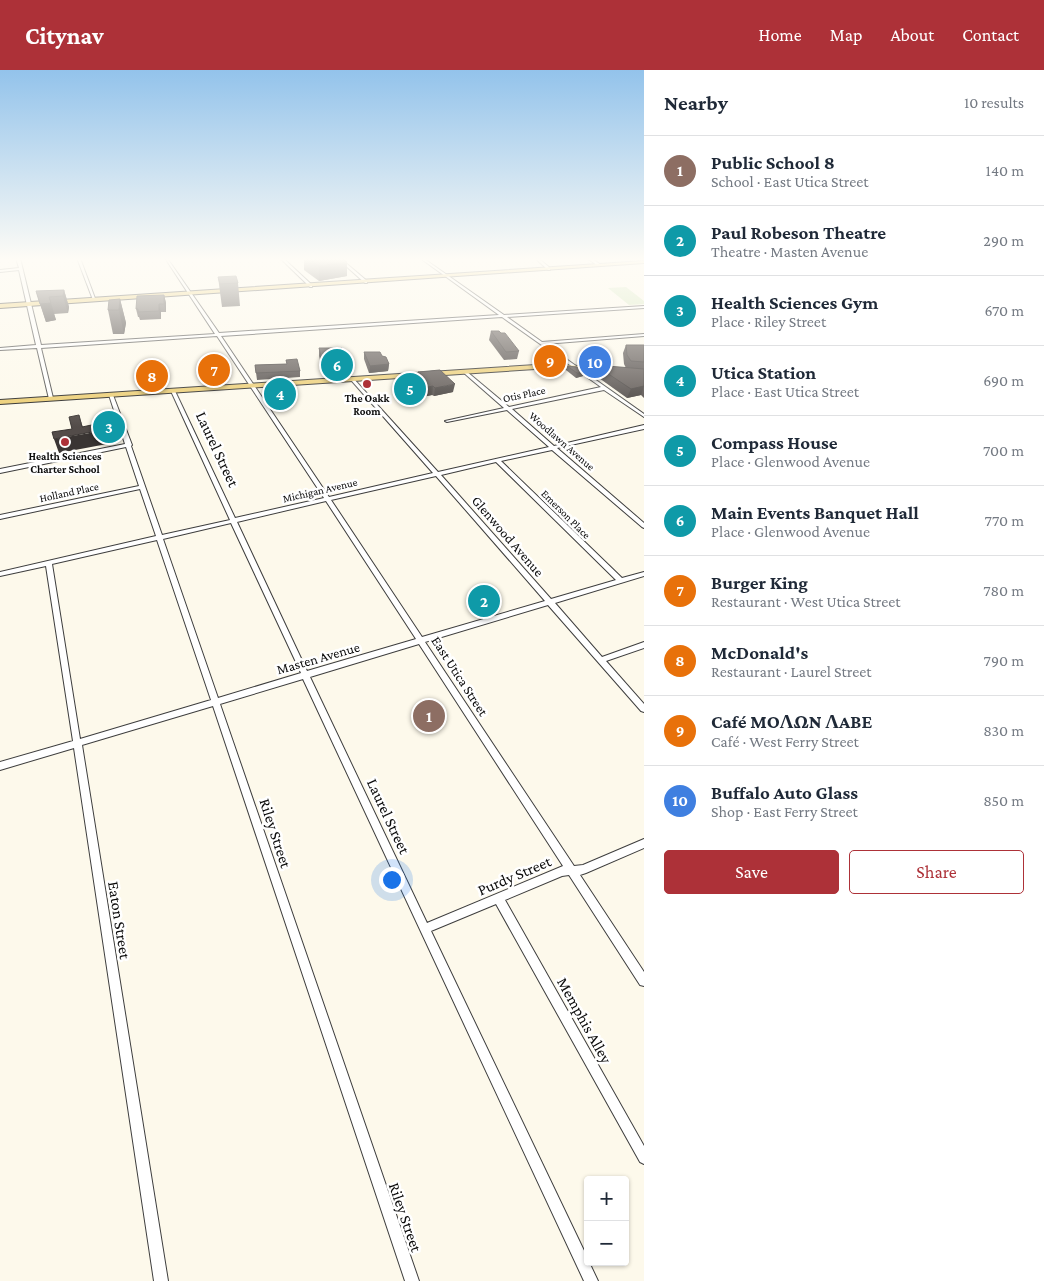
<!DOCTYPE html>
<html lang="en">
<head>
<meta charset="utf-8">
<style>
	:root { --surface:#fff; --page:#f2f2f3; --text:#1f2937; --muted:#747a83; --line:#e0e1e3; --accent:#ad3138 }
	body { margin:0; font-family:"Crimson Pro",serif; background:var(--page); color:var(--text) }
	.controls { position:absolute; right:15px; bottom:15px; display:grid; overflow:hidden; border-radius:5px; box-shadow:0 1px 4px #0004 }
	.controls button { width:45px; height:45px; display:grid; place-items:center; padding:0; border:0; border-bottom:1px solid var(--line); background:var(--surface); color:var(--text); font:25px sans-serif }
	.you { position:absolute; left:391px; top:809px; width:18px; height:18px; margin:-12px; border:4px solid #fff; border-radius:50%; background:#1a73e8; box-shadow:0 0 0 8px #1a73e833 }
	.badge { display:grid; place-items:center; width:32px; height:32px; border-radius:50%; background:var(--accent); color:#fff; font-size:16px; font-weight:700 }
	.pin { position:absolute; translate:-50% -50%; border:2px solid #fff; box-shadow:0 1px 5px #0006 }
	.list { margin:0; padding:0; list-style:none }
	h2 { display:flex; justify-content:space-between; align-items:center; height:65px; margin:0; padding:0 20px; font-size:21px }
	h2 small { font-size:16px; font-weight:400; color:var(--muted) }
	.list li { display:grid; grid-template-columns:32px 1fr auto; gap:15px; align-items:center; box-sizing:border-box; height:70px; padding:0 20px; border-top:1px solid var(--line) }
	.list b { display:block; font-size:19px; white-space:nowrap }
	.list p { margin:0; font-size:16px; white-space:nowrap; color:var(--muted) }
	.list em { font-size:16px; font-style:normal; color:var(--muted) }
	.actions { display:flex; gap:10px; padding:15px 20px }
	.actions a { flex:1; padding:11px 0; border:1px solid var(--accent); border-radius:5px; text-align:center; font-size:18px; color:var(--accent) }
	.actions .main { background:var(--accent); color:#fff }
	.map { position:relative; flex:none; width:644px; height:1211px; overflow:hidden }
	header { display:flex; align-items:center; gap:30px; box-sizing:border-box; height:70px; padding:0 25px; background:var(--accent); color:#fff }
	header strong { font-size:24px }
	nav { display:flex; gap:28px; margin-inline-start:auto; font-size:18px }
	main { display:flex }
	aside { flex:1; background:var(--surface) }
	.map>svg:first-child { display:block }
</style>
</head>
<body>
<header>
<strong>Citynav</strong>
<nav><a>Home</a><a>Map</a><a>About</a><a>Contact</a></nav>
</header>
<main>
<div class="map">
<svg width="644" height="1211" viewBox="0 0 644 1211">
	<rect width="100%" height="100%" fill="#fdf9eb"/>
	<!-- green -->
	<path fill="#cfe4b8" d="M626,217l18,14v3l-15,1 -21,-17z"/>
	<g fill="none" stroke-linecap="round" stroke-linejoin="round">
		<defs>
			<g id="minor">
				<path d="M16,188h4l21,87 174,-11 -50,-76h2l52,75 280,-18 -79,-57h3l81,57 140,-9v2l-137,9 35,25 102,-8v2l-99,8 99,70v3l-40,-27 -92,19 42,37 90,-21v4l-87,19 87,75v5l-2,-1 -90,-77 -51,11 121,117 22,-6v4l-89,27 47,54 42,-15v6l-38,13 38,43v8l-3,-1 -93,-106 -123,37 149,224 9,-1 61,-26v9l-58,25 -6,2 64,97v14l-4,-1 -71,-110 -7,1 -57,24 139,246v18l-4,-2 -144,-258 -65,27 157,328v3h1l9,19h-14l-281,-602 -83,25 199,577h-14l-192,-575 -131,39 86,536h-14l-80,-533 -74,22v-8l73,-21 -27,-175 -46,10v-4l156,-36 -16,-47 -140,30v-4l139,-29 -13,-39 -126,26v-4l125,-25 -16,-49 2,-1 2,1 19,50 -1,1 31,89 68,-15 -59,-129 2,-1 2,1 60,127 89,-20 -107,-162 -176,12 12,50 -4,1 -12,-51 -37,2v-2l36,-3 -17,-75 -19,2v-2l19,-2zM502,247l99,70 -92,20 -43,-36h-2v2l40,35 -59,13 2,1 60,-12 42,37 -111,25 -85,-94h-2v2l82,93 -104,24 -108,-161zM496,392l120,118 -65,19 -110,-124zM436,406l109,125 -123,36 -91,-137zM326,431l90,138 -109,32 -70,-149zM231,453l70,150 -83,25 -55,-159zM157,470l54,160 -131,39 -28,-175zM419,574l144,222 -136,57 -117,-246z"/>
				<path d="M77,188h3l16,43 -3,-1z"/>
				<path d="M280,188h3l29,27v2h-2z"/>
				<path d="M337,188h3l27,23v2h-2z"/>
				<path d="M535,188h3l12,10v2h-2z"/>
				<path d="M587,188h4l10,7 -3,1z"/>
			</g>
			<g id="major">
				<path d="M644,191v2l-644,45v-4z"/>
				<path d="M551,294l55,4 3,2 -3,2 -55,-4 -551,36v-4z"/>
			</g>
		</defs>
		<!-- minor casing -->
		<use href="#minor" stroke="#3e3e3e" stroke-width="2"/>
		<!-- major casing -->
		<use href="#major" stroke="#1c1c1c" stroke-width="2"/>
		<!-- minor -->
		<use href="#minor" fill="#fff" fill-rule="evenodd"/>
		<!-- major -->
		<use href="#major" fill="#ebcb6d" fill-rule="evenodd"/>
	</g>
	<!-- wall -->
	<g fill="#47413f">
		<path d="M304,188h42v3l1,1v14l-28,5 -15,-11z"/>
		<path d="M218,207l20,6 2,23 -18,1z"/>
		<path d="M64,220l5,17 -1,6 -14,1 2,6 -10,2 -10,-31z"/>
		<path d="M164,225l2,8v9h-5v7l-21,1 -1,-3h-1l-2,-8z"/>
		<path d="M120,229l6,24 -2,11h-11l-5,-24z"/>
		<path d="M491,261l28,20 -2,8 -13,1 -15,-20z"/>
		<path d="M626,275h18v53l-3,-3 -14,3 -35,-25 3,-8 31,3 -2,-4 -1,-11z"/>
		<path d="M319,278l29,18v8l-24,1 -5,-19z"/>
		<path d="M364,282l18,4 7,8 -1,7 -19,2 -5,-14z"/>
		<path d="M286,290l14,11v6l-43,3 -2,-15 32,-1z"/>
		<path d="M217,291l2,14h-10l-1,-13z"/>
		<path d="M567,296l16,10 -7,2 -10,-8z"/>
		<path d="M418,302l35,20 -19,4 -2,-1 -25,5 -5,-6v-16l16,-3z"/>
		<path d="M269,320l23,3 1,6 -13,1 -11,-4z"/>
	</g>
	<!-- shaded-wall -->
	<g fill="#3a3533">
		<path d="M342,188h4v4h1v14l-28,5v-15z"/>
		<path d="M64,220l5,17 -1,6 -5,-17z"/>
		<path d="M164,225l2,8v9l-2,-8z"/>
		<path d="M120,229l6,24 -2,11 -5,-24z"/>
		<path d="M51,233l5,17 -10,2 -6,-18z"/>
		<path d="M159,234l2,8v7l-2,-8z"/>
		<path d="M389,294l-1,7 -19,2 1,-7z"/>
		<path d="M584,302l-1,4 -7,2 1,-5z"/>
		<path d="M455,314l-2,8 -19,4 1,-8z"/>
		<path d="M433,316l-1,9 -25,5 1,-9z"/>
		<path d="M644,316l-3,9 -14,3 4,-9z"/>
		<path d="M79,345l6,19 18,-4 4,14 -48,9 -5,-14 30,-5z"/>
		<path d="M116,354l2,7 -14,3 -2,-7z"/>
	</g>
	<!-- building -->
	<g fill="#534c49" stroke="#3a3533">
		<path d="M307,188h39h-4l5,4 -28,4z"/>
		<path d="M236,206l2,7 -18,1 -2,-7z"/>
		<path d="M64,220l-1,6 -14,1 2,6 -11,1 -4,-13z"/>
		<path d="M164,225v9h-5v7l-21,1v-3h-2l1,-13z"/>
		<path d="M120,229l-1,11h-11l1,-10z"/>
		<path d="M491,261h8l2,2h4l14,18 -13,1z"/>
		<path d="M626,275h18v17l-13,-1 -4,-6z"/>
		<path d="M319,278h23l6,18 -24,1z"/>
		<path d="M364,282h16l2,4 4,1 3,7 -19,2z"/>
		<path d="M297,289l3,12 -44,2 -1,-8 32,-1 -1,-4z"/>
		<path d="M217,291l1,9 -9,1 -1,-9z"/>
		<path d="M595,295l49,4v17l-13,3z"/>
		<path d="M567,296l10,1 7,5 -7,1z"/>
		<path d="M440,300l15,14 -20,4 -2,-2 -25,5 -5,-5 6,-1 -7,-7 19,-4 -3,-2z"/>
		<path d="M284,311l6,2 2,10h-12l-11,-3z"/>
		<path d="M108,343l4,1 4,10 -14,3 -2,-11 2,-2z"/>
		<path d="M79,345l3,12 19,-4 2,7 -49,9 -2,-7 20,-3 -3,-12z"/>
	</g>
	<!-- sky -->
	<linearGradient id="sky" x2="0" y2="1"><stop stop-color="#93c3eb"/><stop offset="0.53" stop-color="#fefcf6"/><stop offset="1" stop-color="#fefcf6" stop-opacity="0"/></linearGradient>
	<rect width="644" height="357" fill="url(#sky)"/>
	<!-- markers -->
	<g fill="#ad3138" stroke="#fff" stroke-width="2">
		<circle cx="367" cy="314" r="5"/>
		<circle cx="65" cy="372" r="5"/>
	</g>
	<g text-anchor="middle" stroke-width="5" stroke-linejoin="round" paint-order="stroke">
		<!-- far-street labels -->
		<g font-size="11" fill="#0b0b0b" stroke="#fff">
			<text transform="translate(524 324) rotate(-12)" y="4">Otis Place</text>
			<text transform="translate(562 371) rotate(41)" y="4">Woodlawn Avenue</text>
			<text transform="translate(320 420) rotate(-13)" y="4">Michigan Avenue</text>
			<text transform="translate(69 422) rotate(-12)" y="4">Holland Place</text>
			<text transform="translate(566 444) rotate(45)" y="4">Emerson Place</text>
		</g>
		<!-- far-poi labels -->
		<g font-size="11" font-weight="bold" fill="#0b0b0b" stroke="#fff">
			<text x="367" y="332">The Oakk<tspan x="367" dy="13">Room</tspan></text>
			<text x="65" y="390">Health Sciences<tspan x="65" dy="13">Charter School</tspan></text>
		</g>
		<!-- street labels -->
		<g font-size="14" fill="#0b0b0b" stroke="#fff">
			<text transform="translate(508 466) rotate(49)" y="5">Glenwood Avenue</text>
			<text transform="translate(318 588) rotate(-16)" y="5">Masten Avenue</text>
			<text transform="translate(460 606) rotate(57)" y="5">East Utica Street</text>
		</g>
		<!-- near-street labels -->
		<g font-size="16" fill="#0b0b0b" stroke="#fff">
			<text transform="translate(218 379) rotate(65)" y="6">Laurel Street</text>
			<text transform="translate(389 746) rotate(65)" y="6">Laurel Street</text>
			<text transform="translate(276 763) rotate(72)" y="6">Riley Street</text>
			<text transform="translate(514 805) rotate(-23)" y="6">Purdy Street</text>
			<text transform="translate(120 850) rotate(81)" y="6">Eaton Street</text>
			<text transform="translate(585 950) rotate(61)" y="6">Memphis Alley</text>
			<text transform="translate(406 1147) rotate(71)" y="6">Riley Street</text>
		</g>
	</g>
</svg>
<div class="controls">
<button>+</button>
<button>−</button>
</div>
<div class="you"></div>
<div class="pin badge" style="left:429px;top:646px;background:#8d6e63">1</div>
<div class="pin badge" style="left:484px;top:531px;background:#0f9aa8">2</div>
<div class="pin badge" style="left:109px;top:357px;background:#0f9aa8">3</div>
<div class="pin badge" style="left:280px;top:324px;background:#0f9aa8">4</div>
<div class="pin badge" style="left:410px;top:319px;background:#0f9aa8">5</div>
<div class="pin badge" style="left:337px;top:295px;background:#0f9aa8">6</div>
<div class="pin badge" style="left:214px;top:300px;background:#e8710a">7</div>
<div class="pin badge" style="left:152px;top:306px;background:#e8710a">8</div>
<div class="pin badge" style="left:550px;top:291px;background:#e8710a">9</div>
<div class="pin badge" style="left:595px;top:292px;background:#3f7fe0">10</div>
</div>
<aside>
<h2>Nearby<small>10 results</small></h2>
<ul class="list">
<li><span class="badge" style="background:#8d6e63">1</span><div><b>Public School 8</b><p>School · East Utica Street</p></div><em>140 m</em></li>
<li><span class="badge" style="background:#0f9aa8">2</span><div><b>Paul Robeson Theatre</b><p>Theatre · Masten Avenue</p></div><em>290 m</em></li>
<li><span class="badge" style="background:#0f9aa8">3</span><div><b>Health Sciences Gym</b><p>Place · Riley Street</p></div><em>670 m</em></li>
<li><span class="badge" style="background:#0f9aa8">4</span><div><b>Utica Station</b><p>Place · East Utica Street</p></div><em>690 m</em></li>
<li><span class="badge" style="background:#0f9aa8">5</span><div><b>Compass House</b><p>Place · Glenwood Avenue</p></div><em>700 m</em></li>
<li><span class="badge" style="background:#0f9aa8">6</span><div><b>Main Events Banquet Hall</b><p>Place · Glenwood Avenue</p></div><em>770 m</em></li>
<li><span class="badge" style="background:#e8710a">7</span><div><b>Burger King</b><p>Restaurant · West Utica Street</p></div><em>780 m</em></li>
<li><span class="badge" style="background:#e8710a">8</span><div><b>McDonald's</b><p>Restaurant · Laurel Street</p></div><em>790 m</em></li>
<li><span class="badge" style="background:#e8710a">9</span><div><b>Café MOΛΩN ΛABE</b><p>Café · West Ferry Street</p></div><em>830 m</em></li>
<li><span class="badge" style="background:#3f7fe0">10</span><div><b>Buffalo Auto Glass</b><p>Shop · East Ferry Street</p></div><em>850 m</em></li>
</ul>
<div class="actions"><a class="main">Save</a><a>Share</a></div>
</aside>
</main>
</body>
</html>
